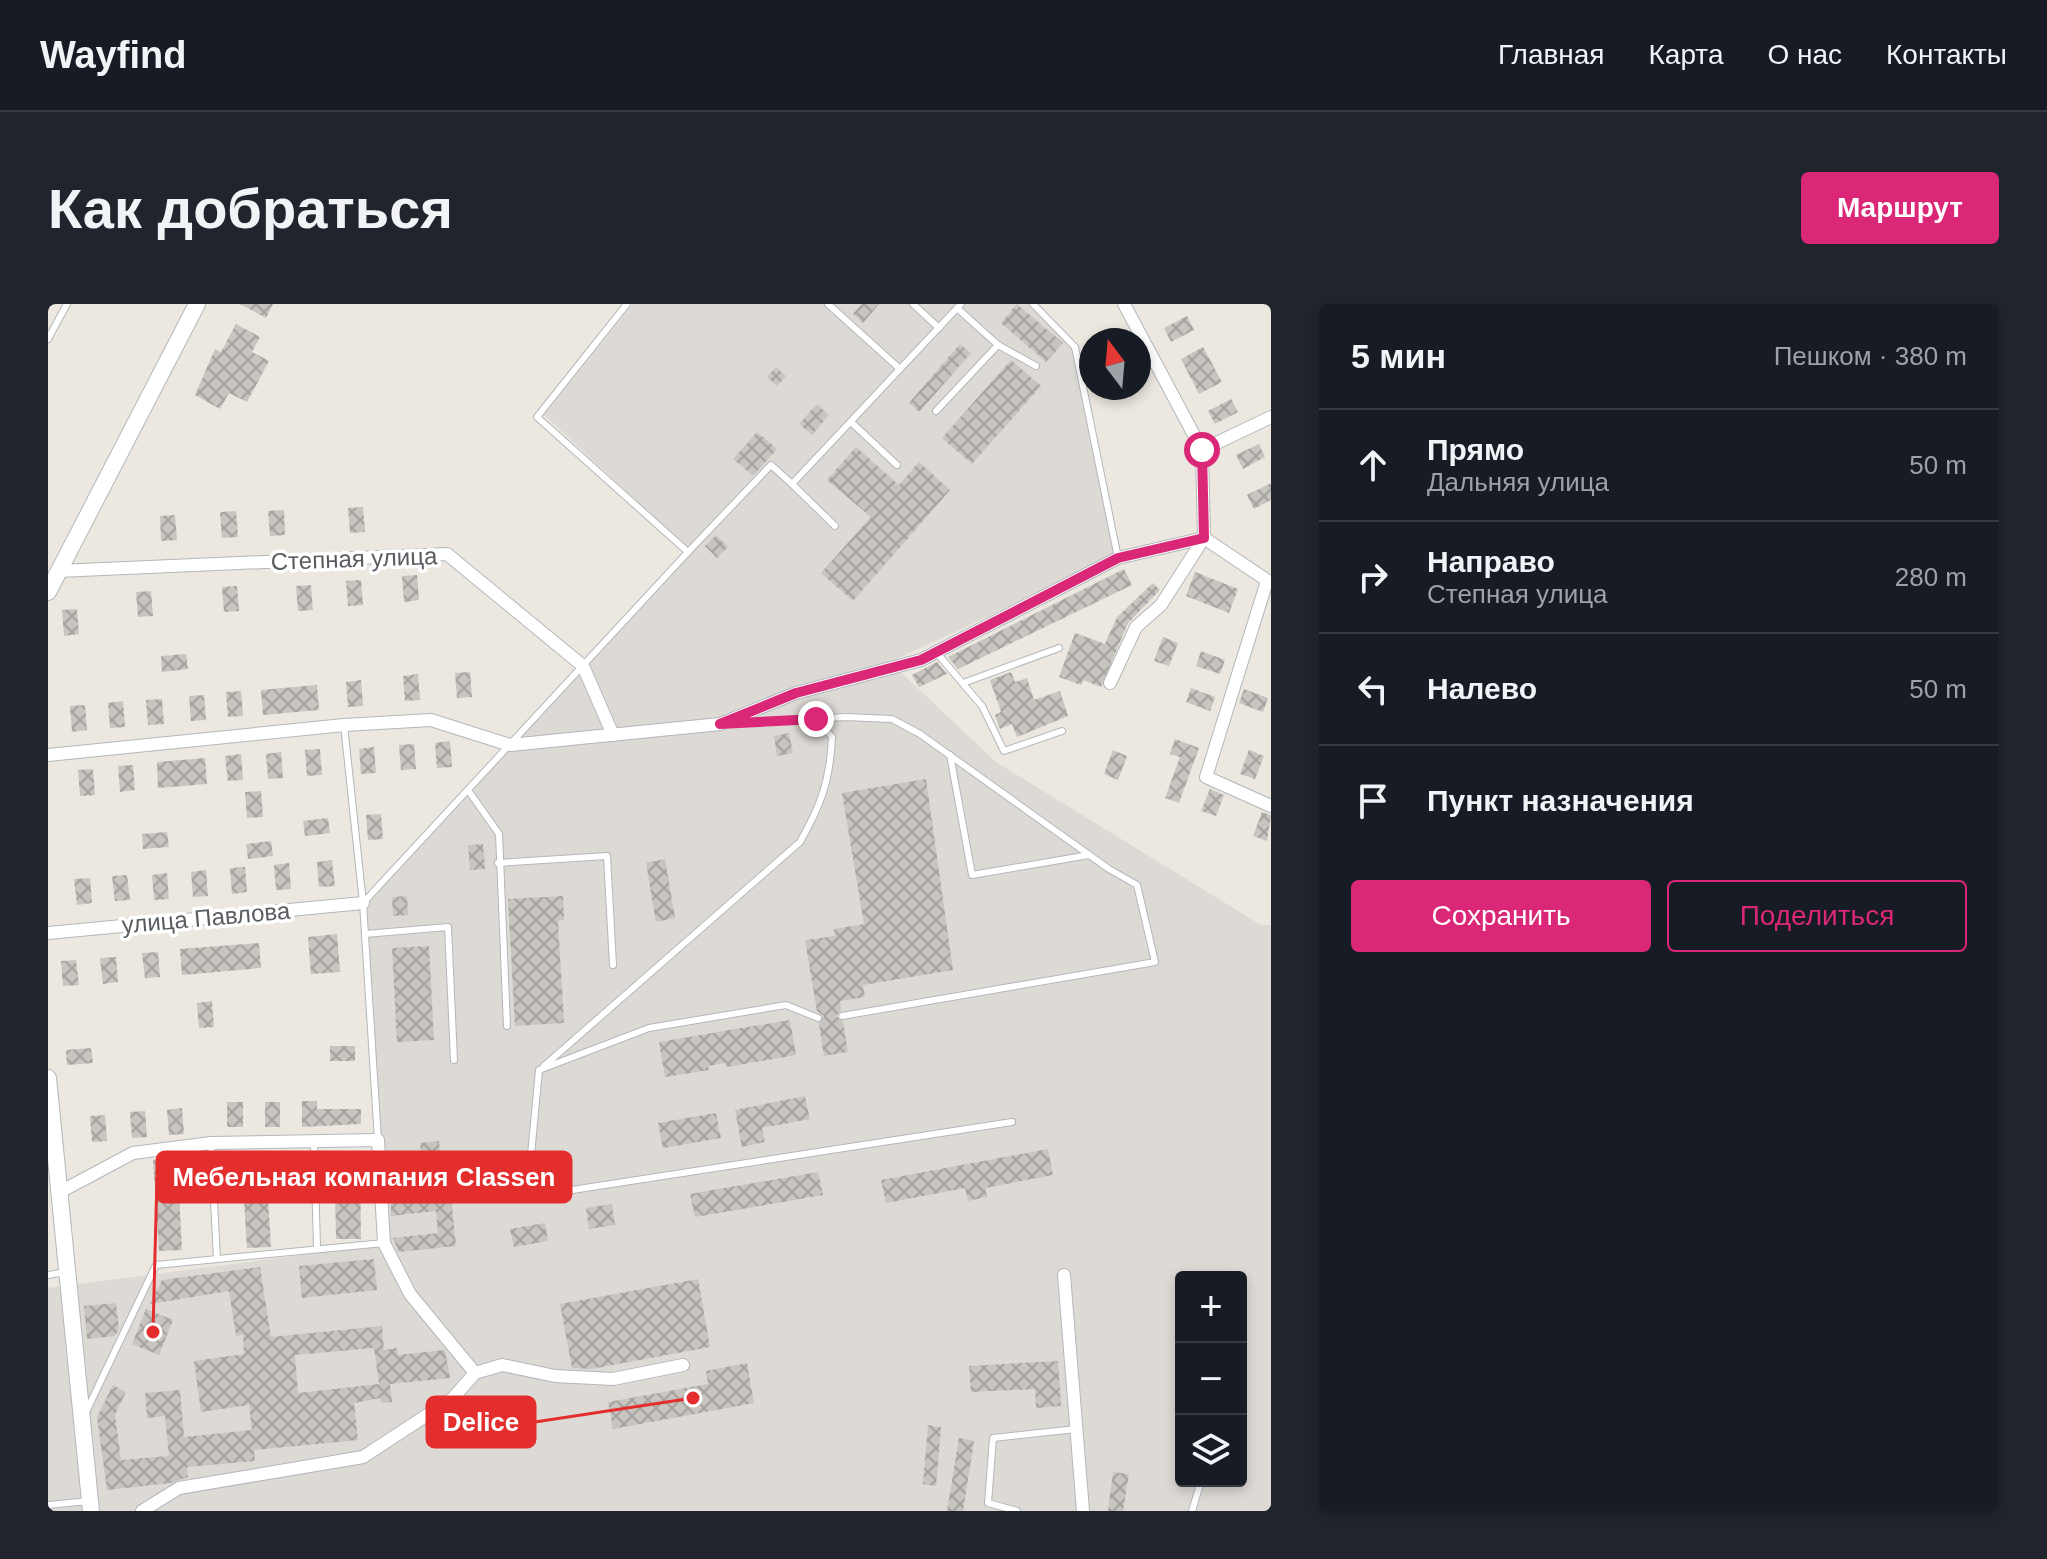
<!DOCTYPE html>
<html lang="ru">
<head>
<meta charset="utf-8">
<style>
	:root { --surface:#171b24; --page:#20242c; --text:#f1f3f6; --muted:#9ea1a6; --line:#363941; --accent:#db2777 }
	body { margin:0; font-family:Arial,sans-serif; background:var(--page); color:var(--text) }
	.controls { position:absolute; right:24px; bottom:24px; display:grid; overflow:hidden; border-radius:8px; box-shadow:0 4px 12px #0003 }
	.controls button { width:72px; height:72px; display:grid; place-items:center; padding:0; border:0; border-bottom:2px solid var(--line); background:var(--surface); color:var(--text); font:40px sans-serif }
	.compass { position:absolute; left:1031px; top:24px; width:72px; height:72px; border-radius:50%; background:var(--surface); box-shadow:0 4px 12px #0003; rotate:344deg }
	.stop { position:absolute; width:24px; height:24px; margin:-18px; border:6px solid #db2777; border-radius:50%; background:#fff }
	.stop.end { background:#db2777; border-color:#fff; box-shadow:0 2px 8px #0008 }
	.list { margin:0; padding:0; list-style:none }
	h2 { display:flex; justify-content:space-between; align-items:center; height:104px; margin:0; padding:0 32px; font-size:34px }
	h2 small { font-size:26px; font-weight:400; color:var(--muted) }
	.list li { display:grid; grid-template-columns:52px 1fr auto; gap:24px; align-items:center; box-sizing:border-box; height:112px; padding:0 32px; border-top:2px solid var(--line) }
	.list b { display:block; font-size:30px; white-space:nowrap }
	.list p { margin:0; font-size:26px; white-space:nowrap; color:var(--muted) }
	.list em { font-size:26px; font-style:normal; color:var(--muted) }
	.actions { display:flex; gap:16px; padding:24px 32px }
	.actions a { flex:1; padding:18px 0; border:2px solid var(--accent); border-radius:8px; text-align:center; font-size:28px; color:var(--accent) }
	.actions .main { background:var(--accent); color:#fff }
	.icon { flex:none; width:44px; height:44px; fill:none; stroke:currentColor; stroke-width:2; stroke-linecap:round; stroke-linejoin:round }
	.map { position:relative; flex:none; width:1223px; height:1207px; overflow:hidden; border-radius:8px }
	header { display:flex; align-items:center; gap:48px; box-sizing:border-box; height:112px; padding:0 40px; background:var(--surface); border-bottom:2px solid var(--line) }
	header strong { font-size:38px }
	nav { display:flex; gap:44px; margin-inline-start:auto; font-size:28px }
	.intro { display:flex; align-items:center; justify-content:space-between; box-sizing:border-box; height:192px; padding:0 48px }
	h1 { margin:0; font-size:56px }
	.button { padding:20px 36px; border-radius:8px; background:var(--accent); color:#fff; font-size:28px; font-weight:700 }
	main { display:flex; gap:48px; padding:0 48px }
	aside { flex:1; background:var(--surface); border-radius:8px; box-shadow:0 4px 12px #0003 }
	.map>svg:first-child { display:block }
</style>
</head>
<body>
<header>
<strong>Wayfind</strong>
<nav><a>Главная</a><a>Карта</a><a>О нас</a><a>Контакты</a></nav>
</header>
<div class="intro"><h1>Как добраться</h1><a class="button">Маршрут</a></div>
<main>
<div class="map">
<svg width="1223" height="1207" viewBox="0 0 1223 1207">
	<defs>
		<pattern id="building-cross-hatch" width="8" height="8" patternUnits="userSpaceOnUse" patternTransform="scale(2)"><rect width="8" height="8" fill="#c8c5c0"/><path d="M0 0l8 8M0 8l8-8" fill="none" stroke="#a5a39f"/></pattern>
	</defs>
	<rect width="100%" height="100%" fill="#ece8e0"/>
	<!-- industrial -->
	<path fill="#dddad5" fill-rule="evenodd" d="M585,0h396l44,44 44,209 -227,105 106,100 265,163h10v586h-1223v-223l339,-44 -21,-341 326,-351 -148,-137zM1133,973h60v204h-60z"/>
	<!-- building -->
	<g fill="url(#building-cross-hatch)" fill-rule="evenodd">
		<path d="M192,0h33l-7,14z"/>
		<path d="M814,0h17l-16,19 -10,-9z"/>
		<path d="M969,0l46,39 -17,19 -45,-39z"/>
		<path d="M1139,12l7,14 -23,12 -7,-14z"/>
		<path d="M188,20l24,13 -8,15 17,9 -22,41 -18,-9 -9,16 -25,-14 20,-46 6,3z"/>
		<path d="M912,40l11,9 -52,59 -10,-9z"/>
		<path d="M1155,43l19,35 -23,12 -18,-35z"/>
		<path d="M963,56l30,26 -69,78 -30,-26z"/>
		<path d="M728,63l10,9 -9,10 -10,-9z"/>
		<path d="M1183,95l7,13 -23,12 -7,-13z"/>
		<path d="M769,100l12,11 -17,20 -13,-11z"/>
		<path d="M709,128l20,17 -24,27 -20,-17z"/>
		<path d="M1211,140l6,13 -22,12 -7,-14z"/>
		<path d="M808,143l43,38 20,-23 31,28 -97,111 -32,-28 50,-56 -44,-37z"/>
		<path d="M1223,179v17l-17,9 -7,-14z"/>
		<path d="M315,203l2,25 -15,1 -2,-25z"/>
		<path d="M236,206l1,25 -15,1 -2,-25z"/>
		<path d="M188,207l2,26 -16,1 -2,-26z"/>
		<path d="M127,211l2,25 -16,1 -1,-25z"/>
		<path d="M668,231l12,12 -11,11 -12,-12z"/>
		<path d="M1076,265l8,16 -174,84 -10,-12z"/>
		<path d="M1147,268l43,17 -9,24 -43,-17z"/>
		<path d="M369,271l2,25 -15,2 -2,-26z"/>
		<path d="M313,276l2,25 -15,1 -2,-25z"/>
		<path d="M1105,279l7,7 -32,33 -27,64 -18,-7 -2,5 -22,-8 16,-44 30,11 12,-27z"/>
		<path d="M263,281l2,25 -15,1 -2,-25z"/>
		<path d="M189,282l2,25 -15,1 -2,-25z"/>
		<path d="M103,287l2,25 -15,1 -2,-25z"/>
		<path d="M29,305l2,25 -15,2 -2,-26z"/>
		<path d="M1115,333l15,6 -9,23 -15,-5z"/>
		<path d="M1153,347l24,9 -5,14 -24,-8z"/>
		<path d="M138,350l2,15 -26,3 -1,-16z"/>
		<path d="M889,358l10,12 -28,13 -7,-12z"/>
		<path d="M422,368l2,25 -15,1 -2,-25z"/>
		<path d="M963,368l4,10 12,-4 7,22 26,-9 8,25 -51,21 -5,-13 -12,5 -5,-14 6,-3 -11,-32z"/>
		<path d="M370,370l2,26 -15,1 -2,-25z"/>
		<path d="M313,376l2,26 -15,1 -2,-25z"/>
		<path d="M269,381l2,25 -56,5 -2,-25z"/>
		<path d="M1143,384l24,9 -5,14 -24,-9z"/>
		<path d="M1196,385l24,9 -5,14 -24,-9z"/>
		<path d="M193,387l2,25 -15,1 -2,-25z"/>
		<path d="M156,391l2,25 -15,1 -2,-25z"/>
		<path d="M114,395l2,25 -16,1 -2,-25z"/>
		<path d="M75,397l2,26 -15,1 -2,-25z"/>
		<path d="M37,401l2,25 -15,2 -2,-26z"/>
		<path d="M741,429l4,20 -16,3 -3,-20z"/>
		<path d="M1127,435l24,9 -20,55 -14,-5 15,-41 -10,-3z"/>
		<path d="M402,437l2,26 -15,1 -2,-25z"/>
		<path d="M366,440l2,25 -15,1 -2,-25z"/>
		<path d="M326,443l2,26 -15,1 -2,-25z"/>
		<path d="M272,445l2,26 -15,1 -2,-26z"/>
		<path d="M1065,446l14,6 -9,24 -14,-6z"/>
		<path d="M1201,446l15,6 -9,23 -15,-5z"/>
		<path d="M233,448l2,26 -15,1 -2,-25z"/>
		<path d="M193,450l2,26 -15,1 -3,-25z"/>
		<path d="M157,454l2,26 -49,4 -1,-26z"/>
		<path d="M85,461l2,25 -15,2 -2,-26z"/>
		<path d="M45,465l2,26 -15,1 -2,-26z"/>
		<path d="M878,475l27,191 -90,15 2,12 -25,4 1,9 -5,6 7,6 5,30 -24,4 -5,-32 5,-8 -7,-5 -12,-71 30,-4 -1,-7 30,-5 -22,-131z"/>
		<path d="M1162,485l14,6 -8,21 -15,-5z"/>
		<path d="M213,487l2,26 -16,1 -2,-26z"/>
		<path d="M1214,508l9,3 -4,26 -14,-5z"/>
		<path d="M333,510l2,25 -15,1 -2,-25z"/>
		<path d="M280,514l2,15 -25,3 -2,-15z"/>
		<path d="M119,528l2,15 -26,2 -1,-15z"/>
		<path d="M223,537l2,15 -25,3 -2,-15z"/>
		<path d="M435,540l2,25 -15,1 -2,-25z"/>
		<path d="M617,555l10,59 -19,4 -10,-59z"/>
		<path d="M284,556l3,26 -16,1 -2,-25z"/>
		<path d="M241,559l2,26 -15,1 -2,-25z"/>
		<path d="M197,563l2,25 -15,2 -2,-26z"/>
		<path d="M158,566l2,26 -15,1 -2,-25z"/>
		<path d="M119,569l2,26 -15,1 -2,-25z"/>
		<path d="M79,571l3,25 -15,1 -3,-25z"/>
		<path d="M42,574l2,25 -15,2 -3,-26z"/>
		<path d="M359,592l1,19 -15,1 -1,-19z"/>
		<path d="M515,592l1,24 -6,1 6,102 -49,3 -7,-127z"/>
		<path d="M289,630l3,38 -29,2 -3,-37z"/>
		<path d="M211,639l2,25 -79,7 -2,-26z"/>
		<path d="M381,642l5,94 -37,2 -5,-94z"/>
		<path d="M110,648l2,25 -15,1 -3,-25z"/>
		<path d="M68,653l2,25 -15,2 -3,-26z"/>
		<path d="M28,656l3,25 -16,1 -2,-25z"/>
		<path d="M164,697l2,26 -15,1 -2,-25z"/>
		<path d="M742,716l6,35 -69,12 -1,-4 -18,3 1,4 -44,7 -6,-35z"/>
		<rect x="282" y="742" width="25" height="15"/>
		<path d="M43,744l2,15 -26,2 -1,-15z"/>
		<path d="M757,792l5,23 -48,9 3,14 -23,5 -7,-37z"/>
		<path d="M254,797h15v8h44v15l-59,3z"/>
		<rect x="179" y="798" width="16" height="25"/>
		<rect x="217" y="798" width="15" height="25"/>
		<path d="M134,804l2,26 -15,1 -2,-25z"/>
		<path d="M97,807l2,26 -15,1 -2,-26z"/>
		<path d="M668,809l5,25 -58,10 -5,-25z"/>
		<path d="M57,811l2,26 -15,1 -2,-26z"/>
		<path d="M391,837l3,35 -19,1 -3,-34z"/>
		<path d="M1000,845l5,26 -68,13 2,9 -19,4 -3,-13 -79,15 -5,-23z"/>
		<path d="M217,847l6,96 -24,1 -6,-96z"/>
		<path d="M286,847h26l1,88h-25z"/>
		<path d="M129,852l5,94 -23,1 -6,-91z"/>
		<path d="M770,868l5,23 -128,22 -5,-23z"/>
		<path d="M403,892l5,50 -57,6 -6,-14 45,-5 -2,-22 -45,5v-14z"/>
		<path d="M564,900l3,21 -26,4 -3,-21z"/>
		<path d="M497,919l3,18 -34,6 -4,-18z"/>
		<path d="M326,955l3,31 -75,8 -3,-32z"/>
		<path d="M212,963l11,70 111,-11 2,24 13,-2 1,7 47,-5 5,28 -60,6 2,18 -11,1 -1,-5 -26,5 4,37 -104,10 1,11 -68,6 1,10 -17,6 -64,7 -10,-73 16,-32 13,7 -11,23 6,45 48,-4 -4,-40 -18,2 -2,-25 35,-3 4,47 68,-7 -3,-25 -48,7 -7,-51 50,-7 -1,-19 -7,1 -7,-45 -79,13 12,-24zM326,1044l5,36 -81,9 -3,-38z"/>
		<path d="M650,975l12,68 -119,22 -19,-1 -12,-64z"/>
		<path d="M68,999l3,26 -4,7 -28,3 -3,-33z"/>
		<path d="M98,1005l27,11 -14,35 -27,-11z"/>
		<path d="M1010,1057l3,45 -25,2 -1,-19 -64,3 -2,-26z"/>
		<path d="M699,1059l7,40 -141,26 -5,-27 100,-18 -2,-13z"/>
		<path d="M880,1121l13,2 -5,59 -13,-2z"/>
		<path d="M911,1134l15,3 -11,70h-16z"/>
		<path d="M1065,1168l16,2 -6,37h-15z"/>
	</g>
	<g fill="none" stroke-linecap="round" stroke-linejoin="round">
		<defs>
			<g id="service">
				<path d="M780,0l72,65"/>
				<path d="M865,0l26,24"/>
				<path d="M985,0l42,43 43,211"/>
				<path d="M0,35l19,-35"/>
				<path d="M950,41l38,21"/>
				<path d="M888,107l62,-66 -41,-37"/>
				<path d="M803,118l46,43"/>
				<path d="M744,180l43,42"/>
				<path d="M640,248l83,-87 21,19 169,-180"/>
				<path d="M888,348l46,54 22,45 58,-20"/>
				<path d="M915,379l96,-35"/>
				<path d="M683,420l114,-7 47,2 28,15 189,135 28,16 18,77 -313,54"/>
				<path d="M296,421l19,178 15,237"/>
				<path d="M902,451l22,120 117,-20"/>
				<path d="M420,486l31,44 8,192"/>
				<path d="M450,559l109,-7 6,109"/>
				<path d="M315,599l325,-351 -151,-135 90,-113"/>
				<path d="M317,630l83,-7 6,133"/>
				<path d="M770,714l-32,-13 -137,23 -110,42 -12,127 485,-75"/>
				<path d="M496,762l256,-224c21,-37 30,-61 32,-105l-16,-18"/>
				<path d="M163,839l6,116"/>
				<path d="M266,839l3,104"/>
				<path d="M0,971l18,-3"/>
				<path d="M38,1108l70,-147 228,-22"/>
				<path d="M0,1201l41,-4"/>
				<path d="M969,1207l-29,-8 5,-65 83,-9"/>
				<path d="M1144,1207l9,-30"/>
			</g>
			<g id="minor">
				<path d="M1154,146l69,-33"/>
				<path d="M10,267l389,-17 136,112 30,69"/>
				<path d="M1219,277l-61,196 65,29"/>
				<path d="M1062,379l26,-56 25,-22 43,-67 -2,-88 -78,-146"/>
				<path d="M0,451l296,-30 87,-5 79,25 210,-21 76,-31 125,-33 197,-102 86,-20 67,45"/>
				<path d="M0,629l315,-30"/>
				<path d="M10,889l75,-40 78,-10 167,-3 6,103 26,51 65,79"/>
				<path d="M1016,971l19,236"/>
				<path d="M94,1207l37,-23 184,-31 90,-59 22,-25 27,-8 53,11 58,3 70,-14"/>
			</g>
			<g id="tertiary">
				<path d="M0,288l149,-288"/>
				<path d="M0,774l43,433"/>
			</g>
		</defs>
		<!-- service casing -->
		<use href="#service" stroke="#b3b7bb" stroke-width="8"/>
		<!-- minor casing -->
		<use href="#minor" stroke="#b3b7bb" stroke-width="14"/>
		<!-- tertiary casing -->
		<use href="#tertiary" stroke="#b3b7bb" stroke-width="18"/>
		<!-- service -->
		<use href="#service" stroke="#fff" stroke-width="6"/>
		<!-- minor -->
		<use href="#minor" stroke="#fff" stroke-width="12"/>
		<!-- tertiary -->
		<use href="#tertiary" stroke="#fff" stroke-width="16"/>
	</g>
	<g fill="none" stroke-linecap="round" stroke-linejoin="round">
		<!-- route -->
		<path stroke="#db2777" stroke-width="10" d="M768,415l-96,5 76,-31 125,-33 197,-102 86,-20 -2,-88"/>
	</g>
	<g text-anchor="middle" stroke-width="7" stroke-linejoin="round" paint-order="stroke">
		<!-- street labels -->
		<g font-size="24" fill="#595d61" stroke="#fff">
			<text transform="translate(306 255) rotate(-2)" y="8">Степная улица</text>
			<text transform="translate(158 614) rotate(-5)" y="8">улица Павлова</text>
		</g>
	</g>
	<!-- callouts -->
	<path fill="none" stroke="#e42e2e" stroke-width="3" d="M105 1028L109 873M645 1094L487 1118"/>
	<g fill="#e42e2e" stroke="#fff" stroke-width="3">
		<circle cx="105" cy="1028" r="8"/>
		<circle cx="645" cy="1094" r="8"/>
	</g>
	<g fill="#e42e2e" stroke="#e42e2e" stroke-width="3">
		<rect x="109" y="848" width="414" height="50" rx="8"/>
		<rect x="379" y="1093" width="108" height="50" rx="8"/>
	</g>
	<g font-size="26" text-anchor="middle" font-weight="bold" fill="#fff">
		<text x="316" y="882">Мебельная компания Сlassen</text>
		<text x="433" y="1127">Delice</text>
	</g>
</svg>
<div class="controls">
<button>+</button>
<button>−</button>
<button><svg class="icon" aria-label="layers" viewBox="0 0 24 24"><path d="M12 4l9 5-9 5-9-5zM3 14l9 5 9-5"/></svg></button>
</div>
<svg class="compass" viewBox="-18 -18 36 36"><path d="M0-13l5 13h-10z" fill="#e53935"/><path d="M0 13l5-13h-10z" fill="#9ea1a6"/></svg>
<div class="stop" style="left:1154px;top:146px"></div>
<div class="stop end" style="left:768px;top:415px"></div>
</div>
<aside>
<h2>5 мин<small>Пешком · 380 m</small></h2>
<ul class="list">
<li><svg class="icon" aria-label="ahead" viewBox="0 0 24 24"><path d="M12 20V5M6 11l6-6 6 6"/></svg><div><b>Прямо</b><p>Дальняя улица</p></div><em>50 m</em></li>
<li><svg class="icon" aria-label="right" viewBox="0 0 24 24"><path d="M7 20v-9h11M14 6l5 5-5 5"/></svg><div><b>Направо</b><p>Степная улица</p></div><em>280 m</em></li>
<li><svg class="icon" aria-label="left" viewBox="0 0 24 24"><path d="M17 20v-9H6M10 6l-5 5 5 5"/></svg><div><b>Налево</b></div><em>50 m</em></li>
<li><svg class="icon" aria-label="arrive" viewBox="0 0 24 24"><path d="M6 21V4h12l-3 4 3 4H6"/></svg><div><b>Пункт назначения</b></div></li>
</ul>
<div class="actions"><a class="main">Сохранить</a><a>Поделиться</a></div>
</aside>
</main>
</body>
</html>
